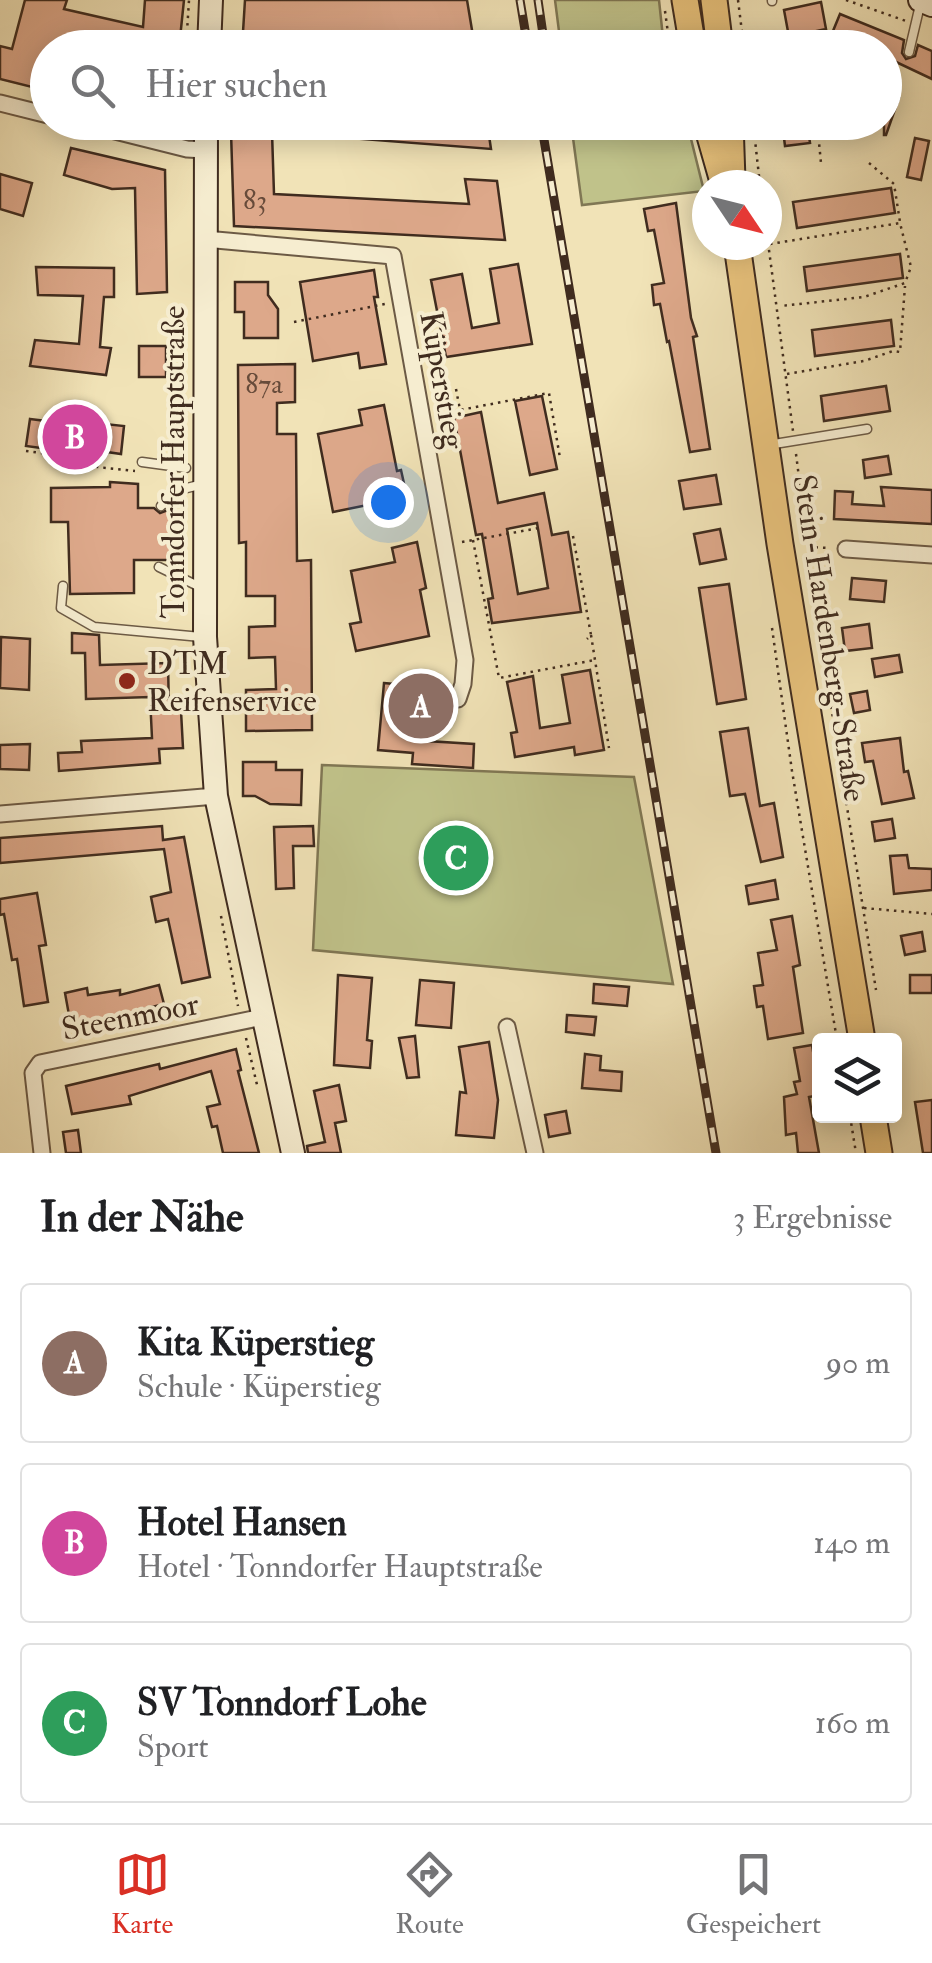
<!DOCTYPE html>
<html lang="de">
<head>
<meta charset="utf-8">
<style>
	:root { --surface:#fff; --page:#f6f6f6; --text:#202124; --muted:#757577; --line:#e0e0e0; --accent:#d93025 }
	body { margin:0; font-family:"IM FELL Double Pica",serif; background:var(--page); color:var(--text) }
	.controls { position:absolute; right:30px; bottom:30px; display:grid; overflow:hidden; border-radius:10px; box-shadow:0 5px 25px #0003 }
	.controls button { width:90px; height:90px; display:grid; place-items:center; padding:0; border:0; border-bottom:2px solid var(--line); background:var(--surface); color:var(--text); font:50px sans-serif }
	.compass { position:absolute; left:692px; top:170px; width:90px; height:90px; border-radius:50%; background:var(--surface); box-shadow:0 5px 25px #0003; rotate:125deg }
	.you { position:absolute; left:388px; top:502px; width:35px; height:35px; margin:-25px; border:8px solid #fff; border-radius:50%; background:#1a73e8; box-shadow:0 0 0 15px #1a73e833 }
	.badge { display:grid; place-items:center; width:65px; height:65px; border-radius:50%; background:var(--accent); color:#fff; font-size:32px; font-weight:700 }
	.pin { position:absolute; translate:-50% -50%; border:5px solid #fff; box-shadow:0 2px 10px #0006 }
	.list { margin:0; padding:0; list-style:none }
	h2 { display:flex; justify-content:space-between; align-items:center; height:130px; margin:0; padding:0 40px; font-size:42px }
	h2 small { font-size:32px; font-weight:400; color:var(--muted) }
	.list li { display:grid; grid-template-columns:65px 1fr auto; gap:30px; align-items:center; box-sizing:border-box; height:160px; margin:0 20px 20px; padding:0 20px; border:2px solid var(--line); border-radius:10px }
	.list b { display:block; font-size:38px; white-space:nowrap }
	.list p { margin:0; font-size:32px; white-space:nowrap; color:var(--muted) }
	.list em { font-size:32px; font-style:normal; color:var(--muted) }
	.icon { flex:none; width:55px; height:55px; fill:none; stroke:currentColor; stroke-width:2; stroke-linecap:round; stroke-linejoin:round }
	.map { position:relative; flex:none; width:932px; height:1153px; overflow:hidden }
	.search { position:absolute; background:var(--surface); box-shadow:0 5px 25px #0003; left:30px; right:30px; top:30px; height:110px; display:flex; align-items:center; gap:25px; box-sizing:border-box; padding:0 35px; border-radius:55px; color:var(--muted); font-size:38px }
	.sheet { height:670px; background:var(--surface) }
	nav { display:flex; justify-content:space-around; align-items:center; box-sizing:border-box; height:140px; border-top:2px solid var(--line); background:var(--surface); font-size:28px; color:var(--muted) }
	nav a { display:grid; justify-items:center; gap:5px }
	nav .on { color:var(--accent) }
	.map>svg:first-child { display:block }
</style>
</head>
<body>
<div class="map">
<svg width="932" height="1153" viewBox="0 0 932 1153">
	<rect width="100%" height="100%" fill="#f1e3b7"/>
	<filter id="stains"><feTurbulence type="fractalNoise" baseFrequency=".002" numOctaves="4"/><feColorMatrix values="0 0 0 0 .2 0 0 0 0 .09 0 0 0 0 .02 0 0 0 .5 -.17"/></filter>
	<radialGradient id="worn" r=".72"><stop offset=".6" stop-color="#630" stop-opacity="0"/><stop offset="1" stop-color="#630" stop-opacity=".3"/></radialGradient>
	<!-- green -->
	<g fill="#c0c28a" stroke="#807754" stroke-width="2.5">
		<path d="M555,0h104l5,47h-103z"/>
		<path d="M571,123h116l17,68 -122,14z"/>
		<path d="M322,765l312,12 39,207 -360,-34z"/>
	</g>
	<!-- building -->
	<g fill="#dda88a" stroke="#402c1f" stroke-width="2.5" fill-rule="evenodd">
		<path d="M25,0h42l-3,9 79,18 2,-27h39l-5,48h-131v43l-48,-12v-33l12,3z"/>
		<path d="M245,0h222l8,48h-233z"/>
		<path d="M821,2l5,27 -37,8 -5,-27z"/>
		<path d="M840,14l64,26 -2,13 4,6 9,-3 3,-11 14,6v28l-38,-18 -10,24v-37h-58z"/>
		<path d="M884,93l15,5 -13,37h-2z"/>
		<path d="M238,122h249l4,27 -219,-17 2,62 195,10 -4,-25 32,2 8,59 -271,-14 -3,-94 6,1z"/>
		<path d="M782,122h25l3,21 -25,3z"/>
		<path d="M915,138l14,3 -8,39 -14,-3z"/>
		<path d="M71,148l94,22 2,122 -30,2 -2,-106 -23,1 -48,-14z"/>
		<path d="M0,174l32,9 -9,33 -23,-7z"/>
		<path d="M891,188l4,25 -98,15 -4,-26z"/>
		<path d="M676,203l15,115 6,18 -4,1 17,112 -20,3 -21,-111 -2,1 -7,-38 -6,1 -2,-20 12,-2 -10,-53 -6,1 -4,-22z"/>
		<path d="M900,254l3,24 -96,13 -3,-24z"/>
		<path d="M518,264l14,80 -86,13 -15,-77 31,-6 10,54 27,-5 -9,-54z"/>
		<path d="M36,267l78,1v29h-10l-4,50 11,1 -5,27 -76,-9 5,-26 44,4 4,-48 -45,-1z"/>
		<path d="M374,270l4,27h-4l12,67 -26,4 -2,-15 -45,8 -13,-79z"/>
		<path d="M235,282h33v13l10,14v29h-34v-26h-9z"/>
		<path d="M891,320l3,26 -79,10 -3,-26z"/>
		<rect x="139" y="346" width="27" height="31"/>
		<path d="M295,364v38l-18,1v31h19l1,127 14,-1 1,170 -66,1v-41l30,-1 -1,-32 -26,1v-31l26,-1v-30h-29v-54l-7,1 -1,-178z"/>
		<path d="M886,386l4,25 -66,10 -3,-25z"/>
		<path d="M542,396l15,73 -27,6 -15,-74z"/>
		<path d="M384,405l13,66 4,-1 6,27 -74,15 -15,-78 44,-9 -3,-15z"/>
		<path d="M481,412l17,91 46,-10 8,42 16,-3 13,80 -89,11 -4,-24 5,-1 -11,-64 -6,1 -22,-117zM537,523l11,65 -30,6 -11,-65z"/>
		<path d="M30,419l65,8 1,-4 28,3 -3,28 -28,-4v5l-67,-9z"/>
		<path d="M888,456l3,18 -26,4 -2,-18z"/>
		<path d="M716,475l5,29 -37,5 -5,-28z"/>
		<path d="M110,482l28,2v24h16l6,5 13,-5 -1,52h-38v33l-64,1 -2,-72h-17v-34l59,-1z"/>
		<path d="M881,487l51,3v34l-98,-5 1,-28 18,1 -1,12 32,2z"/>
		<path d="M720,529l6,30 -26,5 -6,-30z"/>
		<path d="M417,542l9,46 -6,2 9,46 -73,15 -6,-27 11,-2 -10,-51 44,-9 -3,-14z"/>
		<path d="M852,578l34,3 -2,21 -34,-3z"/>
		<path d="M729,584l17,115 -29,5 -18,-116z"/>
		<path d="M869,624l3,24 -27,3 -3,-23z"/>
		<path d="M72,633l27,2 1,30 68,-2 1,48h12l2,37 -24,1 1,14 -101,8 -1,-18 24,-1 -1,-11 71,-3 -2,-41 -64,2 -1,-46h-13z"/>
		<path d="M1,637l29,2 -1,51 -29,-2z"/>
		<path d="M899,655l3,17 -27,5 -3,-18z"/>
		<path d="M590,670l14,80 -29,5 -1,-8 -59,10 -4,-24 6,-1 -10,-50 26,-6 7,52 30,-5 -8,-48z"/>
		<path d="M384,683l31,3 -4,54 63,4 -1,24 -61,-4 1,-11 -35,-3z"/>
		<path d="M867,691l3,19 -16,3 -4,-19z"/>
		<path d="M748,728l12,78 14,-3 9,54 -22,5 -16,-68 -15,2 -10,-64z"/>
		<path d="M900,738l4,34 4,-1 6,27 -32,6 -9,-43 -8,1 -3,-19z"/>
		<path d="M30,744l-1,26 -29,-1v-24z"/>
		<path d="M243,762h33v8h26l-1,35 -31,-1 -15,-8h-12z"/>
		<path d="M892,819l3,19 -20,3 -3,-19z"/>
		<path d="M162,826l1,14 21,-3 26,140 -28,6 -14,-64 -12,3 -5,-25 20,-5 -7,-43 -164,14v-25z"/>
		<path d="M313,826l1,20h-21l1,42 -18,1 -2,-62z"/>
		<path d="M907,855l2,13 23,1v21l-38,4 -4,-38z"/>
		<path d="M775,880l3,19 -29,5 -3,-18z"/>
		<path d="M37,893l9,52 -7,1 9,56 -24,4 -7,-47 -5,1 -8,-46 -4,1v-16z"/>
		<path d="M792,916l8,49 -7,2 10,66 -35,6 -5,-33 -6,1 -3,-21 9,-1 -5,-32 19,-3 -6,-30z"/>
		<path d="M922,932l3,19 -20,4 -4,-19z"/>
		<path d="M338,975l34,3 -5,62 5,1 -2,27 -36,-3z"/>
		<rect x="910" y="975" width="22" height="18"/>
		<path d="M420,980l34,3 -3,45 -35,-3z"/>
		<path d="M594,984l35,3 -2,19 -34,-3z"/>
		<path d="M159,985l5,19 -40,10v4l-53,8 -6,-33 22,-5 1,7 32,-5v5z"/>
		<path d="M567,1015l29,2 -2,18 -28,-3z"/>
		<path d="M415,1036l4,41 -12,1 -8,-40z"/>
		<path d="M489,1042l9,58 -4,38 -38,-3 4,-43 6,1 -7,-46z"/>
		<path d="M812,1045l8,50 -11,2 10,56h-21l-2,-20 -10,2 -2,-38 13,-3 -3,-12 6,-1 -6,-33z"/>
		<path d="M236,1049l5,21 -3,1 21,82h-36l-6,-27 -5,1 -5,-20 13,-3 -9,-33 -82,25 2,8 -59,10 -6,-28 93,-22 1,5z"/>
		<path d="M585,1054l16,2 -1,14 22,2 -1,19 -39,-3z"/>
		<path d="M339,1085l7,36 -11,2 6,30h-33l-1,-7 18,-4 -11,-51z"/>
		<path d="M932,1100v53h-9l-8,-51z"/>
		<path d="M566,1111l4,22 -21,4 -4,-22z"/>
		<path d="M78,1130l3,23h-15l-3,-21z"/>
	</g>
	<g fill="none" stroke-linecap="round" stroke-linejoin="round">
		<defs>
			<g id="lane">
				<path d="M772,1v-1"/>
				<path d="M909,52l11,-47"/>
				<path d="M768,445l99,-16"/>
				<path d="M142,462l44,6"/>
				<path d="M161,506l14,-15 28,-7"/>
				<path d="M159,567l41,20"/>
				<path d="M63,586l-2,22 33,19 107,10"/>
			</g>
			<g id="street">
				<path d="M0,103l48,12"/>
				<path d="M79,122l108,27 18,1"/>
				<path d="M205,239l188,17 72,404 -2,24 -5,15"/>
				<path d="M846,549l86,6"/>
				<path d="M0,814l216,-18"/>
				<path d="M507,1027l28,126"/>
				<path d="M42,1153l-9,-80 7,-10 223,-46"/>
			</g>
			<g id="secondary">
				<path d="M920,0l12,5"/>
				<path d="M209,48l2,-48"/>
				<path d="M206,122l-1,515 11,159 77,357"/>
			</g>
			<g id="primary">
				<path d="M685,0l8,48"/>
				<path d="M714,0l6,48"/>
				<path d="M706,122l18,63"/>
				<path d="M730,122l2,58"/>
				<path d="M737,245l43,299 82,496"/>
				<path d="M873,1116l6,37"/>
			</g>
		</defs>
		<!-- lane casing -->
		<use href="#lane" stroke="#6c5a45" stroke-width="11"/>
		<!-- street casing -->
		<use href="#street" stroke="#6c5a45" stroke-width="19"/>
		<!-- secondary casing -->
		<use href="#secondary" stroke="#402c1f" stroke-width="26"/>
		<!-- primary casing -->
		<use href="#primary" stroke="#402c1f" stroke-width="29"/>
		<!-- path -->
		<g stroke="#402c1f" stroke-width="2.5" stroke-dasharray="2.5 5" stroke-linecap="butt">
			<path d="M738,0l6,48"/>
			<path d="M846,0l60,21"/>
			<path d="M665,11l5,37"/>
			<path d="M186,48l3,-48"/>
			<path d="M748,48l59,-10 1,10"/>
			<path d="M753,122l7,63"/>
			<path d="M817,122l4,41"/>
			<path d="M869,163l25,21 6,38"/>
			<path d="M767,235l26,196"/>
			<path d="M770,244l130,-21 11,44 -6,16 -41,14 -83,9"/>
			<path d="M294,322l91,-18"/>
			<path d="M787,374l77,-13 29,-10 7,1 5,-66"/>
			<path d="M456,389l4,21 89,-17 11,65"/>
			<path d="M26,451l59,8 3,7 47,5"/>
			<path d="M796,454l20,157 60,379"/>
			<path d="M573,536l18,99 -4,4"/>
			<path d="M473,540l26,138 96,-18"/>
			<path d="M462,542l77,-14"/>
			<path d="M808,547l21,1"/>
			<path d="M772,628l20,143 45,269"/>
			<path d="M591,635l18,113"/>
			<path d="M864,908l68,6"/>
			<path d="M221,916l17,90"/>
			<path d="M246,1038l12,51"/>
			<path d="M850,1116l6,37"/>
		</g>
		<!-- lane -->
		<use href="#lane" stroke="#f6edd0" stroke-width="8"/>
		<!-- street -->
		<use href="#street" stroke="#f6edd0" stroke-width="15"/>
		<!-- secondary -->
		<use href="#secondary" stroke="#f6edd0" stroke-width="22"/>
		<!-- primary -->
		<use href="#primary" stroke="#e8c27c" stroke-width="25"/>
		<defs>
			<g id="rail">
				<path d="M520,0l8,48"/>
				<path d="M538,0l7,48"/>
				<path d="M541,122l175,1031"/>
			</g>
		</defs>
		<!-- rail casing -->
		<use href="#rail" stroke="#402c1f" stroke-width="9"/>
		<!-- rail -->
		<use href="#rail" stroke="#f6edd0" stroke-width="5" stroke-dasharray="15" stroke-linecap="butt"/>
	</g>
	<!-- markers -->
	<circle fill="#8f2418" stroke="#f6edd0" stroke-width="4" cx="127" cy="681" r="10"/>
	<g text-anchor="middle" stroke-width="8" stroke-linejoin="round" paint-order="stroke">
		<!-- number labels -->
		<g font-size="28" fill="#674b3a">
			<text x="255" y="209">83</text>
			<text x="264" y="393">87a</text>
		</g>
		<!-- street labels -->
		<g font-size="32" fill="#402c1f" stroke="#f6edd0">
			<text transform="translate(443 380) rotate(80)" y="11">Küperstieg</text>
			<text transform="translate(173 462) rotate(-90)" y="11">Tonndorfer Hauptstraße</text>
			<text transform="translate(830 638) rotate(81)" y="11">Stein-Hardenberg-Straße</text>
			<text transform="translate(130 1016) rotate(-11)" y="11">Steenmoor</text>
		</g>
		<!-- poi labels -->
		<g font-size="32" fill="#402c1f" stroke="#f6edd0" text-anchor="start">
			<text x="147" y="674">DTM<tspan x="147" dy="37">Reifenservice</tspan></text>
		</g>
	</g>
	<rect width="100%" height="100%" filter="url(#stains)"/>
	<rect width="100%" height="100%" fill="url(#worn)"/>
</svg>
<div class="controls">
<button><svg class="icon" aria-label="layers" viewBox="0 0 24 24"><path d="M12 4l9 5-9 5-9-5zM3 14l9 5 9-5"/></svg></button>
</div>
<svg class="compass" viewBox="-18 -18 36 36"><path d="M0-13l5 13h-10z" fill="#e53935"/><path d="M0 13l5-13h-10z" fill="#757577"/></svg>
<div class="you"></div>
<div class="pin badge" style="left:421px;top:706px;background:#8d6e63">A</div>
<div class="pin badge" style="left:75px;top:437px;background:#d1479c">B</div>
<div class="pin badge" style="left:456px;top:858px;background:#2e9e5b">C</div>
<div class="search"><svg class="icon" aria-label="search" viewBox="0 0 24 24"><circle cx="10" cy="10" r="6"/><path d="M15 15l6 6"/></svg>Hier suchen</div>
</div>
<section class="sheet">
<h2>In der Nähe<small>3 Ergebnisse</small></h2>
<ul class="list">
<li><span class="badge" style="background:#8d6e63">A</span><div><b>Kita Küperstieg</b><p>Schule · Küperstieg</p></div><em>90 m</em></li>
<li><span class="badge" style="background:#d1479c">B</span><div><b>Hotel Hansen</b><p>Hotel · Tonndorfer Hauptstraße</p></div><em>140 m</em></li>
<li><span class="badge" style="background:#2e9e5b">C</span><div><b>SV Tonndorf Lohe</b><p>Sport</p></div><em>160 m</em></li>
</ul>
</section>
<nav>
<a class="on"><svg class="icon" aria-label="map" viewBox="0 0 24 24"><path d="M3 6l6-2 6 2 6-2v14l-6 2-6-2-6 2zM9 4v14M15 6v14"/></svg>Karte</a>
<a><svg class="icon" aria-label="directions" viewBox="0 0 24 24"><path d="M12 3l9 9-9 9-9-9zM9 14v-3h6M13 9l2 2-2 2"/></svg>Route</a>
<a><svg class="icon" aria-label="saved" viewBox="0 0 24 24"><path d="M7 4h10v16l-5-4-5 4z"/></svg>Gespeichert</a>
</nav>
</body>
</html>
